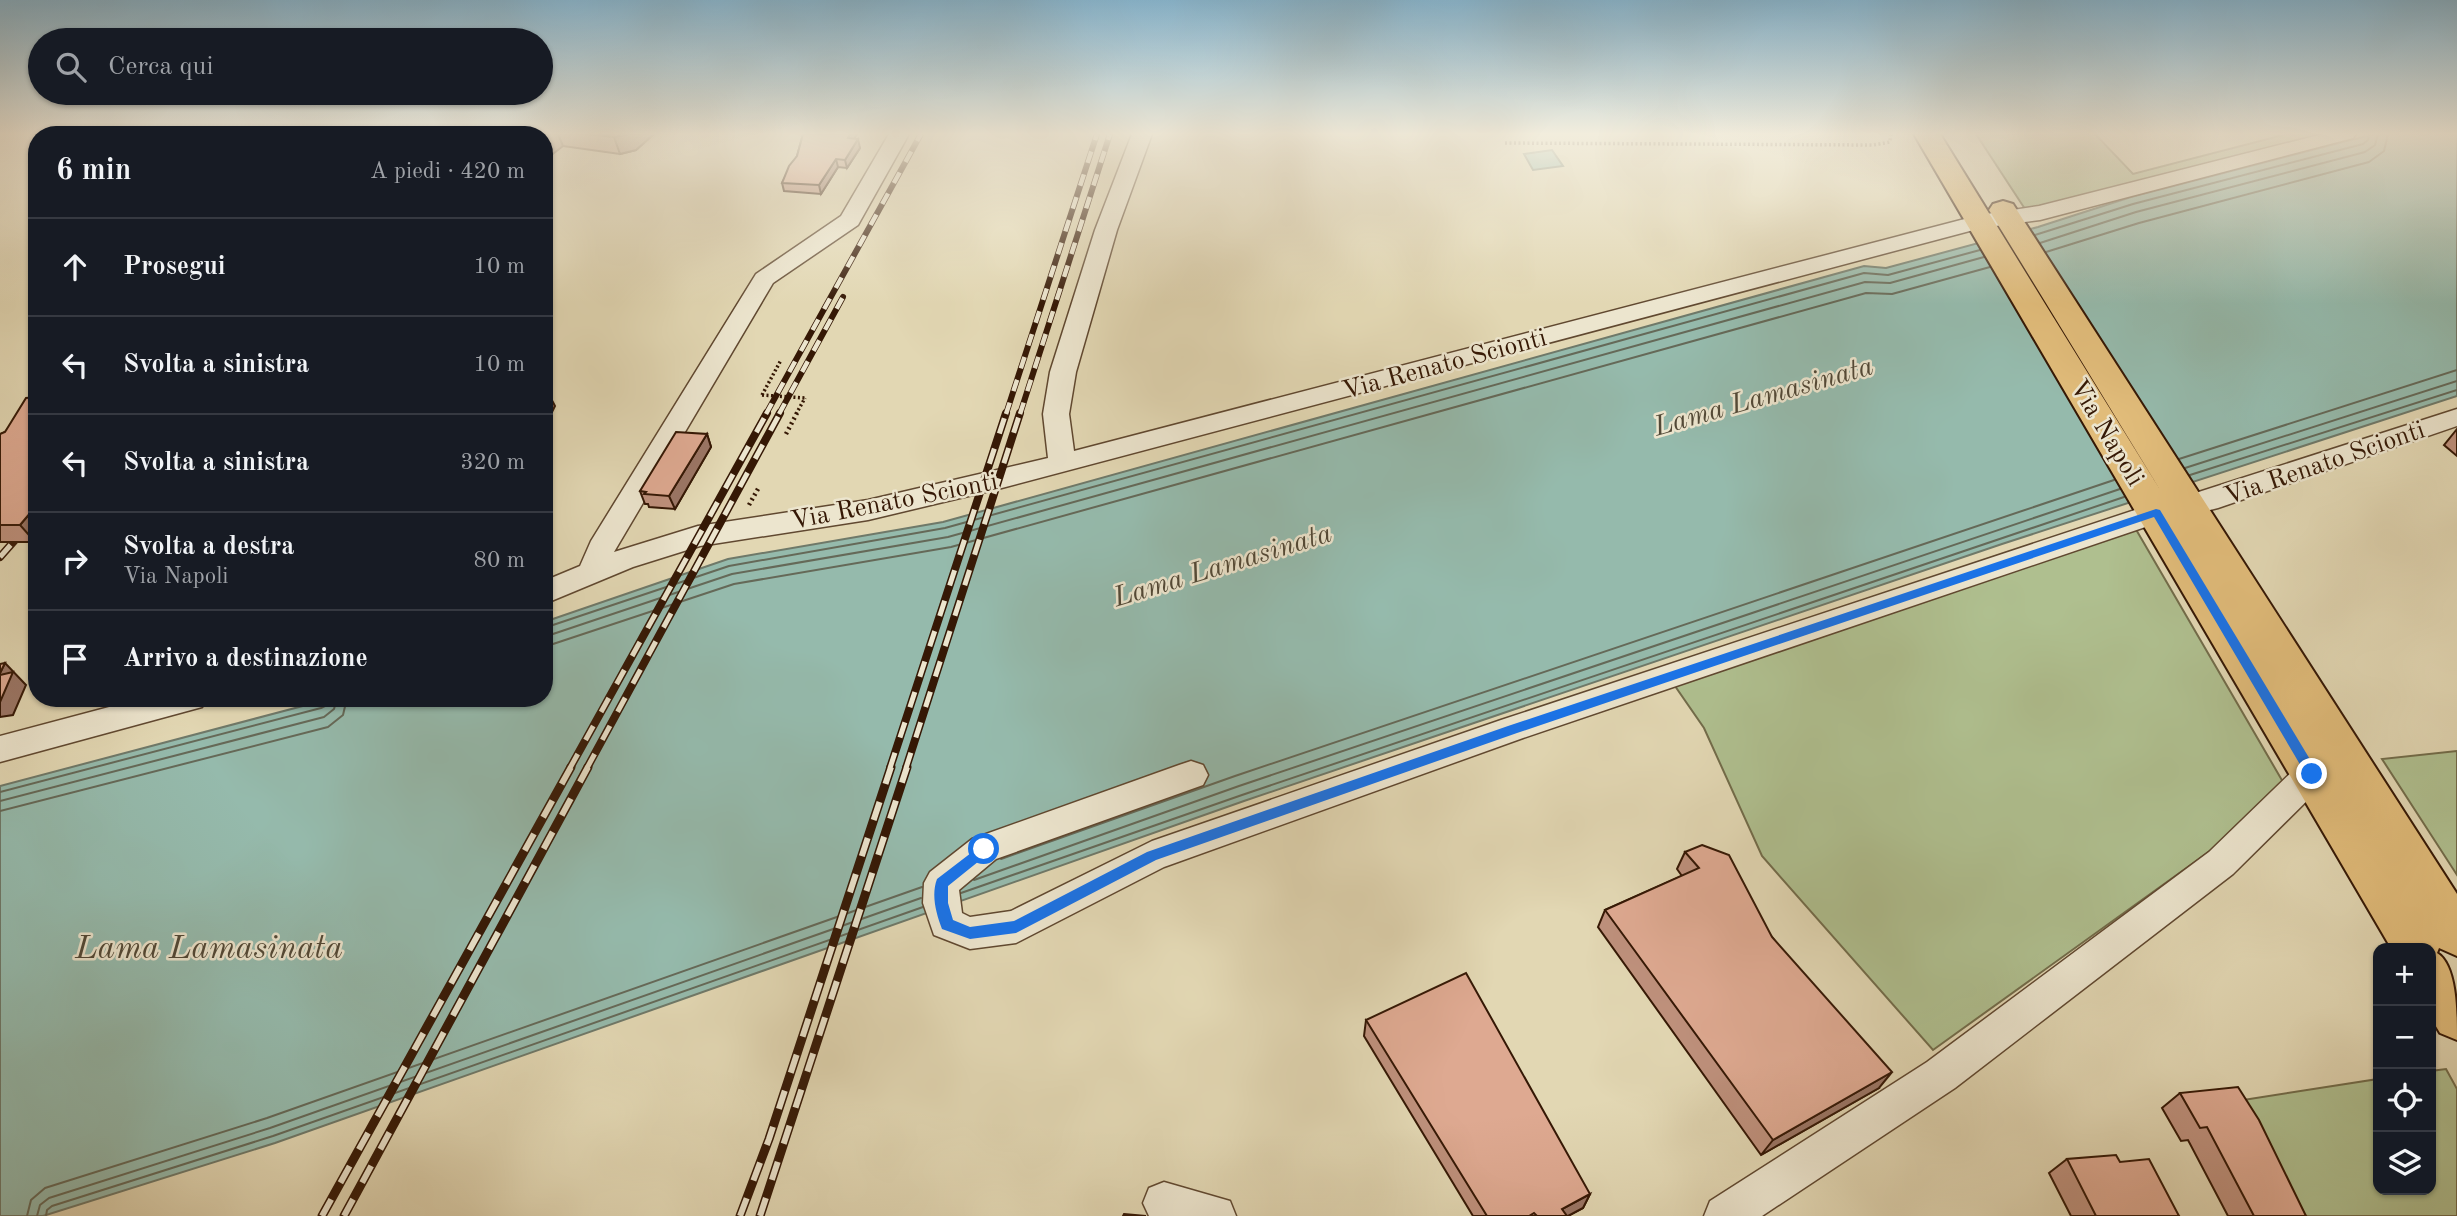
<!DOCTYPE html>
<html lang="it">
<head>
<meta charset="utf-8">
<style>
	:root { --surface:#171b24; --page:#242831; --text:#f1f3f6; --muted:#9ea1a6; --line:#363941 }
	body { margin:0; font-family:"Old Standard TT",serif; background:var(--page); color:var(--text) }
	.controls { position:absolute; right:21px; bottom:21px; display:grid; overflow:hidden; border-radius:14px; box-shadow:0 2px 5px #0004 }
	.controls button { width:63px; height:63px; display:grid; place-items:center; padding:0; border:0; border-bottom:2px solid var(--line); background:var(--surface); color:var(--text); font:35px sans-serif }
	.stop { position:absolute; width:21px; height:21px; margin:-16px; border:5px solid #1a73e8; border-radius:50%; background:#fff }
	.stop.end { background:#1a73e8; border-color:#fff; box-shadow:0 2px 7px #0008 }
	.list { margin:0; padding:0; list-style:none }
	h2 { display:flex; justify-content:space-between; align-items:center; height:91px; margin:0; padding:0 28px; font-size:30px }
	h2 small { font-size:23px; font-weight:400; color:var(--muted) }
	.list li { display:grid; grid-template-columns:46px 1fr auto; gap:21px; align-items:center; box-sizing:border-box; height:98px; padding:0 28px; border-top:2px solid var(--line) }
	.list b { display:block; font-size:26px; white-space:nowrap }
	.list p { margin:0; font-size:23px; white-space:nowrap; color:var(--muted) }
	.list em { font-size:23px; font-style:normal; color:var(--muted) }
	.icon { flex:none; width:38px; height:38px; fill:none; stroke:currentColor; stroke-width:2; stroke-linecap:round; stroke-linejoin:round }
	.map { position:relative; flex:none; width:2457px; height:1216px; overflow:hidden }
	.search { position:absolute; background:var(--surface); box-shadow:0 2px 5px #0004; left:28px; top:28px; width:525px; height:77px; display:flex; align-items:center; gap:18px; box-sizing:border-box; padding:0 24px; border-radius:38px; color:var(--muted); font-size:26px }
	.panel { position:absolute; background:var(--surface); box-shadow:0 2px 5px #0004; left:28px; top:126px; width:525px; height:581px; border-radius:28px }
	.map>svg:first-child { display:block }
</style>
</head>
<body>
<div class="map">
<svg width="2457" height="1216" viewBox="0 0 2457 1216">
	<rect width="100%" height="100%" fill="#e2d7b3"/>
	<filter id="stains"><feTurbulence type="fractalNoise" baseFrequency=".00286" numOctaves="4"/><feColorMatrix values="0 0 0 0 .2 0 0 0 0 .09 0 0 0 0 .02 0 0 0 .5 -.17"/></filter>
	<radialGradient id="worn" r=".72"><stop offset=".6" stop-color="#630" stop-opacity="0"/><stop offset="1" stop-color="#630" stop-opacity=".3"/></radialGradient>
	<!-- green -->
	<g fill="#afbf8f" stroke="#726c4a" stroke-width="2">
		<path d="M1976,134h119l38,40 154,-40h43l-282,73 -23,2z"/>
		<path d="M2134,526l149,256 -73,69 -277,199 -171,-194 -58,-128 -29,-42z"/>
		<path d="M2457,751v124l-75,-116z"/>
		<path d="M2446,1069l11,20v127h-178l-55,-113 154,-24v111h53v-119z"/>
	</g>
	<!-- water -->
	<g fill="#95baac" stroke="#6f7969" stroke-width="2">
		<path d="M2374,134h83v262l-455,148 -758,257 -969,342 -232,73h-43v-430l333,-88h211v-76l184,-63 215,-37 921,-256 22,2 152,-41 93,-30z"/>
		<path d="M1552,150l11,16 -30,4 -9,-16z"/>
	</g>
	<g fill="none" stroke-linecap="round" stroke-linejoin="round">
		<!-- shore -->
		<g stroke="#656958" stroke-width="2">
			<path d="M2035,235l98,-31 230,-60 5,-4 1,-6"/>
			<path d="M2040,243l96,-31 229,-60 10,-7 3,-11"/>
			<path d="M2046,252l93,-29 230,-61 15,-11 4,-17"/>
			<path d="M2179,459l278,-89"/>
			<path d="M2185,468l272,-87"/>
			<path d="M2190,475l267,-85"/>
			<path d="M544,628l185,-62 216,-38 919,-255 24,2 92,-25"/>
			<path d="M544,637l188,-63 216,-37 917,-255 25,1 94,-26"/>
			<path d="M544,647l190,-63 217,-37 915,-254 26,1 98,-27"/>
			<path d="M0,792l321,-84 6,-3 1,-7"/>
			<path d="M0,801l324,-84 10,-8 3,-11"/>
			<path d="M0,811l328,-84 15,-12 4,-17"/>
			<path d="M1001,859l234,-83 879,-296"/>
			<path d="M974,880l265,-94 881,-297"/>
			<path d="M961,893l281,-98 882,-298"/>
			<path d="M27,1216l4,-16 14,-12 222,-70 655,-231"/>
			<path d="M37,1216l3,-11 9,-7 221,-70 651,-230"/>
			<path d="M46,1216l1,-6 5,-4 221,-70 650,-229"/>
		</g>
		<defs>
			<g id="minor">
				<path d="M889,134h20l-51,91 -85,58 -159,269 84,-26 170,-26 180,-42 -5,-44 7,-42 45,-142 37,-96h20l-35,96 -41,142 -7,42 5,37 906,-236 59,-9 284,-72h33l-3,4 -313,82 -59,8 -983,261 -130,31 -168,26 -67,21 -89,37v-23l36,-15 11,-25 165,-267 85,-58z"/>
				<path d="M2457,409v17l-239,82 -28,7 -10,-3 -4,-7 4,-7z"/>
				<path d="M2156,503l10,3 4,7 -4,7 -643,218 -359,129 -148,76 -46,6 -36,-14 -11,-32 1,-20 6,-11 42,-33 207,-74 12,-4 12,4 5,10 -5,10 -207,74 -37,31 3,23 8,4 41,-6 141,-70 349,-121z"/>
				<path d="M143,698h64l-5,9 -11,3 -191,52v-26z"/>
				<path d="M2312,760l12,4 4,10 -4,10 -91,90 -278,214 -193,128h-58l6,-15 217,-139 282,-210 91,-88z"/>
				<path d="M1164,1182l66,19 6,15h-87l-6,-13 6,-15z"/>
			</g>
			<path id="major" d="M1914,134h26l222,359 -173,-283 4,-6 10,-3 10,3 444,690v62l-18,-8 -2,5c20,12 20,60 20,87l-17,-7 -9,-15v-70h-40z"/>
		</defs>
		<!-- minor casing -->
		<use href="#minor" stroke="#604830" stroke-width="3"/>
		<!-- major casing -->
		<use href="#major" stroke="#351805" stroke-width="4"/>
		<!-- path-far1 -->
		<g stroke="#351805" stroke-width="3.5" stroke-dasharray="2 2.5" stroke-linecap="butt">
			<path d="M1505,143l368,2 17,-3 1,-8"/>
			<path d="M762,395l19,-35"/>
			<path d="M796,414l9,-16"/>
		</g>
		<!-- path -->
		<g stroke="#351805" stroke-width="4.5" stroke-dasharray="2 3.5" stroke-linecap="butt">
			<path d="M786,434l11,-21"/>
			<path d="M749,505l10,-18"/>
		</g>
		<!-- minor -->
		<use href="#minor" fill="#ece5ce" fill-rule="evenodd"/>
		<!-- major -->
		<use href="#major" fill="#e1bc7a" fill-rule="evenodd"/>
		<defs>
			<g id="rail-far2">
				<path d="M766,414l155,-280"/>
				<path d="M779,414l64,-117"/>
				<path d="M1006,414l91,-280"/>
				<path d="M1020,414l90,-280"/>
			</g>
			<g id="rail-far1">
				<path d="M0,557l37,-42"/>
				<path d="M570,768l197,-355"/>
				<path d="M587,768l193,-355"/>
				<path d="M890,768l116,-355"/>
				<path d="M906,768l114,-355"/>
			</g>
			<g id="rail">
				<path d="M322,1216l249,-449"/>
				<path d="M344,1216l244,-449"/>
				<path d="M740,1216l29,-77 122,-372"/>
				<path d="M760,1216l147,-449"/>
			</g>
		</defs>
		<!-- rail-far2 casing -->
		<use href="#rail-far2" stroke="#351805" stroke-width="6"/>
		<!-- rail-far1 casing -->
		<use href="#rail-far1" stroke="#351805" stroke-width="8"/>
		<!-- rail casing -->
		<use href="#rail" stroke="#351805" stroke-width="9"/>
		<!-- rail-far2 -->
		<use href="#rail-far2" stroke="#ece5ce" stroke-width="4.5" stroke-dasharray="12" stroke-linecap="butt"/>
		<!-- rail-far1 -->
		<use href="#rail-far1" stroke="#ece5ce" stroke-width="5" stroke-dasharray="16" stroke-linecap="butt"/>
		<!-- rail -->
		<use href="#rail" stroke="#ece5ce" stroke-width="6" stroke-dasharray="19" stroke-linecap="butt"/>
		<!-- path-bridge -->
		<path stroke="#351805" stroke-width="3.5" stroke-dasharray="2 2.5" stroke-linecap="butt" d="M762,395l43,3"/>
	</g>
	<!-- wall -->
	<g fill="#bf917d" stroke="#351805" stroke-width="2">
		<path d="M501,134h153l-18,16 -16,4 -57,-8z"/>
		<path d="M803,134h54l-3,5 6,9 -13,20 -9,-1 -17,27 -37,-3 -2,-8 15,-27z"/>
		<path d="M37,397v145h-37v-108l5,-2z"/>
		<path d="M2457,429v27l-13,-11z"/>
		<path d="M707,434l4,13 -36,62 -26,-2 -1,-3h-3l-5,-13z"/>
		<path d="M1685,852l87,85 107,151 -118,67 -163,-228 7,-17 77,-34 -5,-7z"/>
		<path d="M1366,1020l224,174 -7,14 -15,8h-95l-109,-180z"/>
		<path d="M2180,1093l126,123h-78l-40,-76 -7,1 -19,-33z"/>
		<path d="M2067,1159l53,3 59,54h-108l-22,-43z"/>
	</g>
	<!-- shaded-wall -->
	<g fill="#9b7666" stroke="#351805" stroke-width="2">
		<path d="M551,134h7l5,12 -19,15v-22z"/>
		<path d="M629,134h25l-18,16 -16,4 -6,-17z"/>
		<path d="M850,134h7l-8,13 -1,-9z"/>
		<path d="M858,139l2,9 -13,20 -2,-8z"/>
		<path d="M836,159l2,8 -17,27 -2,-9z"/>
		<path d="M545,387l10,19 -11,22v-39z"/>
		<path d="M707,434l4,13 -36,62 -6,-13z"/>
		<path d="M31,512l6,6 -1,25 -16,-18z"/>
		<path d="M5,663l21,22 -13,30 -13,2v-44z"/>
		<path d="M1892,1072l-13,16 -118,67 12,-15z"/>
		<path d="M1590,1194l-7,14 -15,8h-9l3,-7z"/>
	</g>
	<!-- building -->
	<g fill="#dea991" stroke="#351805" stroke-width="2">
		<path d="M501,134h50l-7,5v-4h-44z"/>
		<path d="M588,134h41l-15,3z"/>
		<path d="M803,134h47l-2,4 10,1 -13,21 -9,-1 -17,26 -37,-2 7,-17 8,-10z"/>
		<path d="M37,397v115h-6l-11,13h-20v-91l5,-2 21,-34z"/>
		<path d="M676,432l31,2 -38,62 -25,-2 2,-2 -6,-1z"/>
		<path d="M5,663l-5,10v-9z"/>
		<path d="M13,672l-13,30v-27z"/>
		<path d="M1702,845l27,10 43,82 120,135 -119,68 -168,-230 94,-42 -14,-16z"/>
		<path d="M1466,973l124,221 -28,15 5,7h-30l-3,-3 -5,3h-42l-121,-196z"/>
		<path d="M2238,1087l21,33 47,96h-52l-47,-89 -7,1 -20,-35z"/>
		<path d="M2116,1155l4,7 29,-3 30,57h-83l-29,-57z"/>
		<path d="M1124,1214l22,2h-23z"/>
	</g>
	<!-- sky -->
	<linearGradient id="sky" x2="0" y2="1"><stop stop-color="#87b6d0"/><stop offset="0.44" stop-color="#f2eddd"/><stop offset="1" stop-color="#f2eddd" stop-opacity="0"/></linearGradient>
	<rect width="2457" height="304" fill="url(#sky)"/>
	<!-- route -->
	<path fill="#1a73e8" d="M2156,509l4,1 157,261v7h-9l-154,-261 -637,216 -361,127 -140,73 -46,6 -28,-10c-6,-16 -11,-34 -5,-50l47,-36 7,6 -2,4 -41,33v17l5,17 17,7 44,-6 133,-69 361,-126z"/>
	<g text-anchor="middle" stroke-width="5" stroke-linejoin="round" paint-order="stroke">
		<!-- street labels -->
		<g font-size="26" fill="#351805" stroke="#ece5ce">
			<text transform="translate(1444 363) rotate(-15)" y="9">Via Renato Scionti</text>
			<text transform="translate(2108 432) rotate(59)" y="9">Via Napoli</text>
			<text transform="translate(2324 462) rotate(-19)" y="9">Via Renato Scionti</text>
			<text transform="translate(894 500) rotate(-11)" y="9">Via Renato Scionti</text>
		</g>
		<!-- water labels -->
		<g font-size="28" font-style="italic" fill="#524937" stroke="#ece5ce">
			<text transform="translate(1763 395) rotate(-16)" y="10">Lama Lamasinata</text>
			<text transform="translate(1222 564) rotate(-17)" y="10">Lama Lamasinata</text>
		</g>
		<!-- near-water labels -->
		<g font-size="33" font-style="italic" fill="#524937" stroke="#ece5ce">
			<text x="209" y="958">Lama Lamasinata</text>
		</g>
	</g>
	<rect width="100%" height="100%" filter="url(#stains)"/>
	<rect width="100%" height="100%" fill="url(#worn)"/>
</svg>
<div class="controls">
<button>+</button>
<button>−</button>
<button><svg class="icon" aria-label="locate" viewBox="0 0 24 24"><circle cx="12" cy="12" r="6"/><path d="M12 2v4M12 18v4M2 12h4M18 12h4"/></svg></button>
<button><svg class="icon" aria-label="layers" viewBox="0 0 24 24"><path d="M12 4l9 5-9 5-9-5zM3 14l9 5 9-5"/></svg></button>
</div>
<div class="stop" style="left:984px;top:849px"></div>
<div class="stop end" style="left:2312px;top:774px"></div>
<div class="search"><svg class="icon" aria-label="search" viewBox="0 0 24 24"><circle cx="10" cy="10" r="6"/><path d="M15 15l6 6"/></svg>Cerca qui</div>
<section class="panel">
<h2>6 min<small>A piedi · 420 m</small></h2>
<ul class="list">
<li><svg class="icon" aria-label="ahead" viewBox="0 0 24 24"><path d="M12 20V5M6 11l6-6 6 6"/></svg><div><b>Prosegui</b></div><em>10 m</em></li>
<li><svg class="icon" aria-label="left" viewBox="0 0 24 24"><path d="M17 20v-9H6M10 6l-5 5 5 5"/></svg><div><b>Svolta a sinistra</b></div><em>10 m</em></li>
<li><svg class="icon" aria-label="left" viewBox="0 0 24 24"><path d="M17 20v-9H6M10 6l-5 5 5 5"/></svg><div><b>Svolta a sinistra</b></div><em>320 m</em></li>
<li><svg class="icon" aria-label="right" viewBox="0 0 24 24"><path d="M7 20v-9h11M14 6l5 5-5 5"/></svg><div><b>Svolta a destra</b><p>Via Napoli</p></div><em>80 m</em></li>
<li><svg class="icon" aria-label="arrive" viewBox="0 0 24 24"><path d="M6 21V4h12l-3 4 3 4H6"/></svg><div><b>Arrivo a destinazione</b></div></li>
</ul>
</section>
</div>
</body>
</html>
